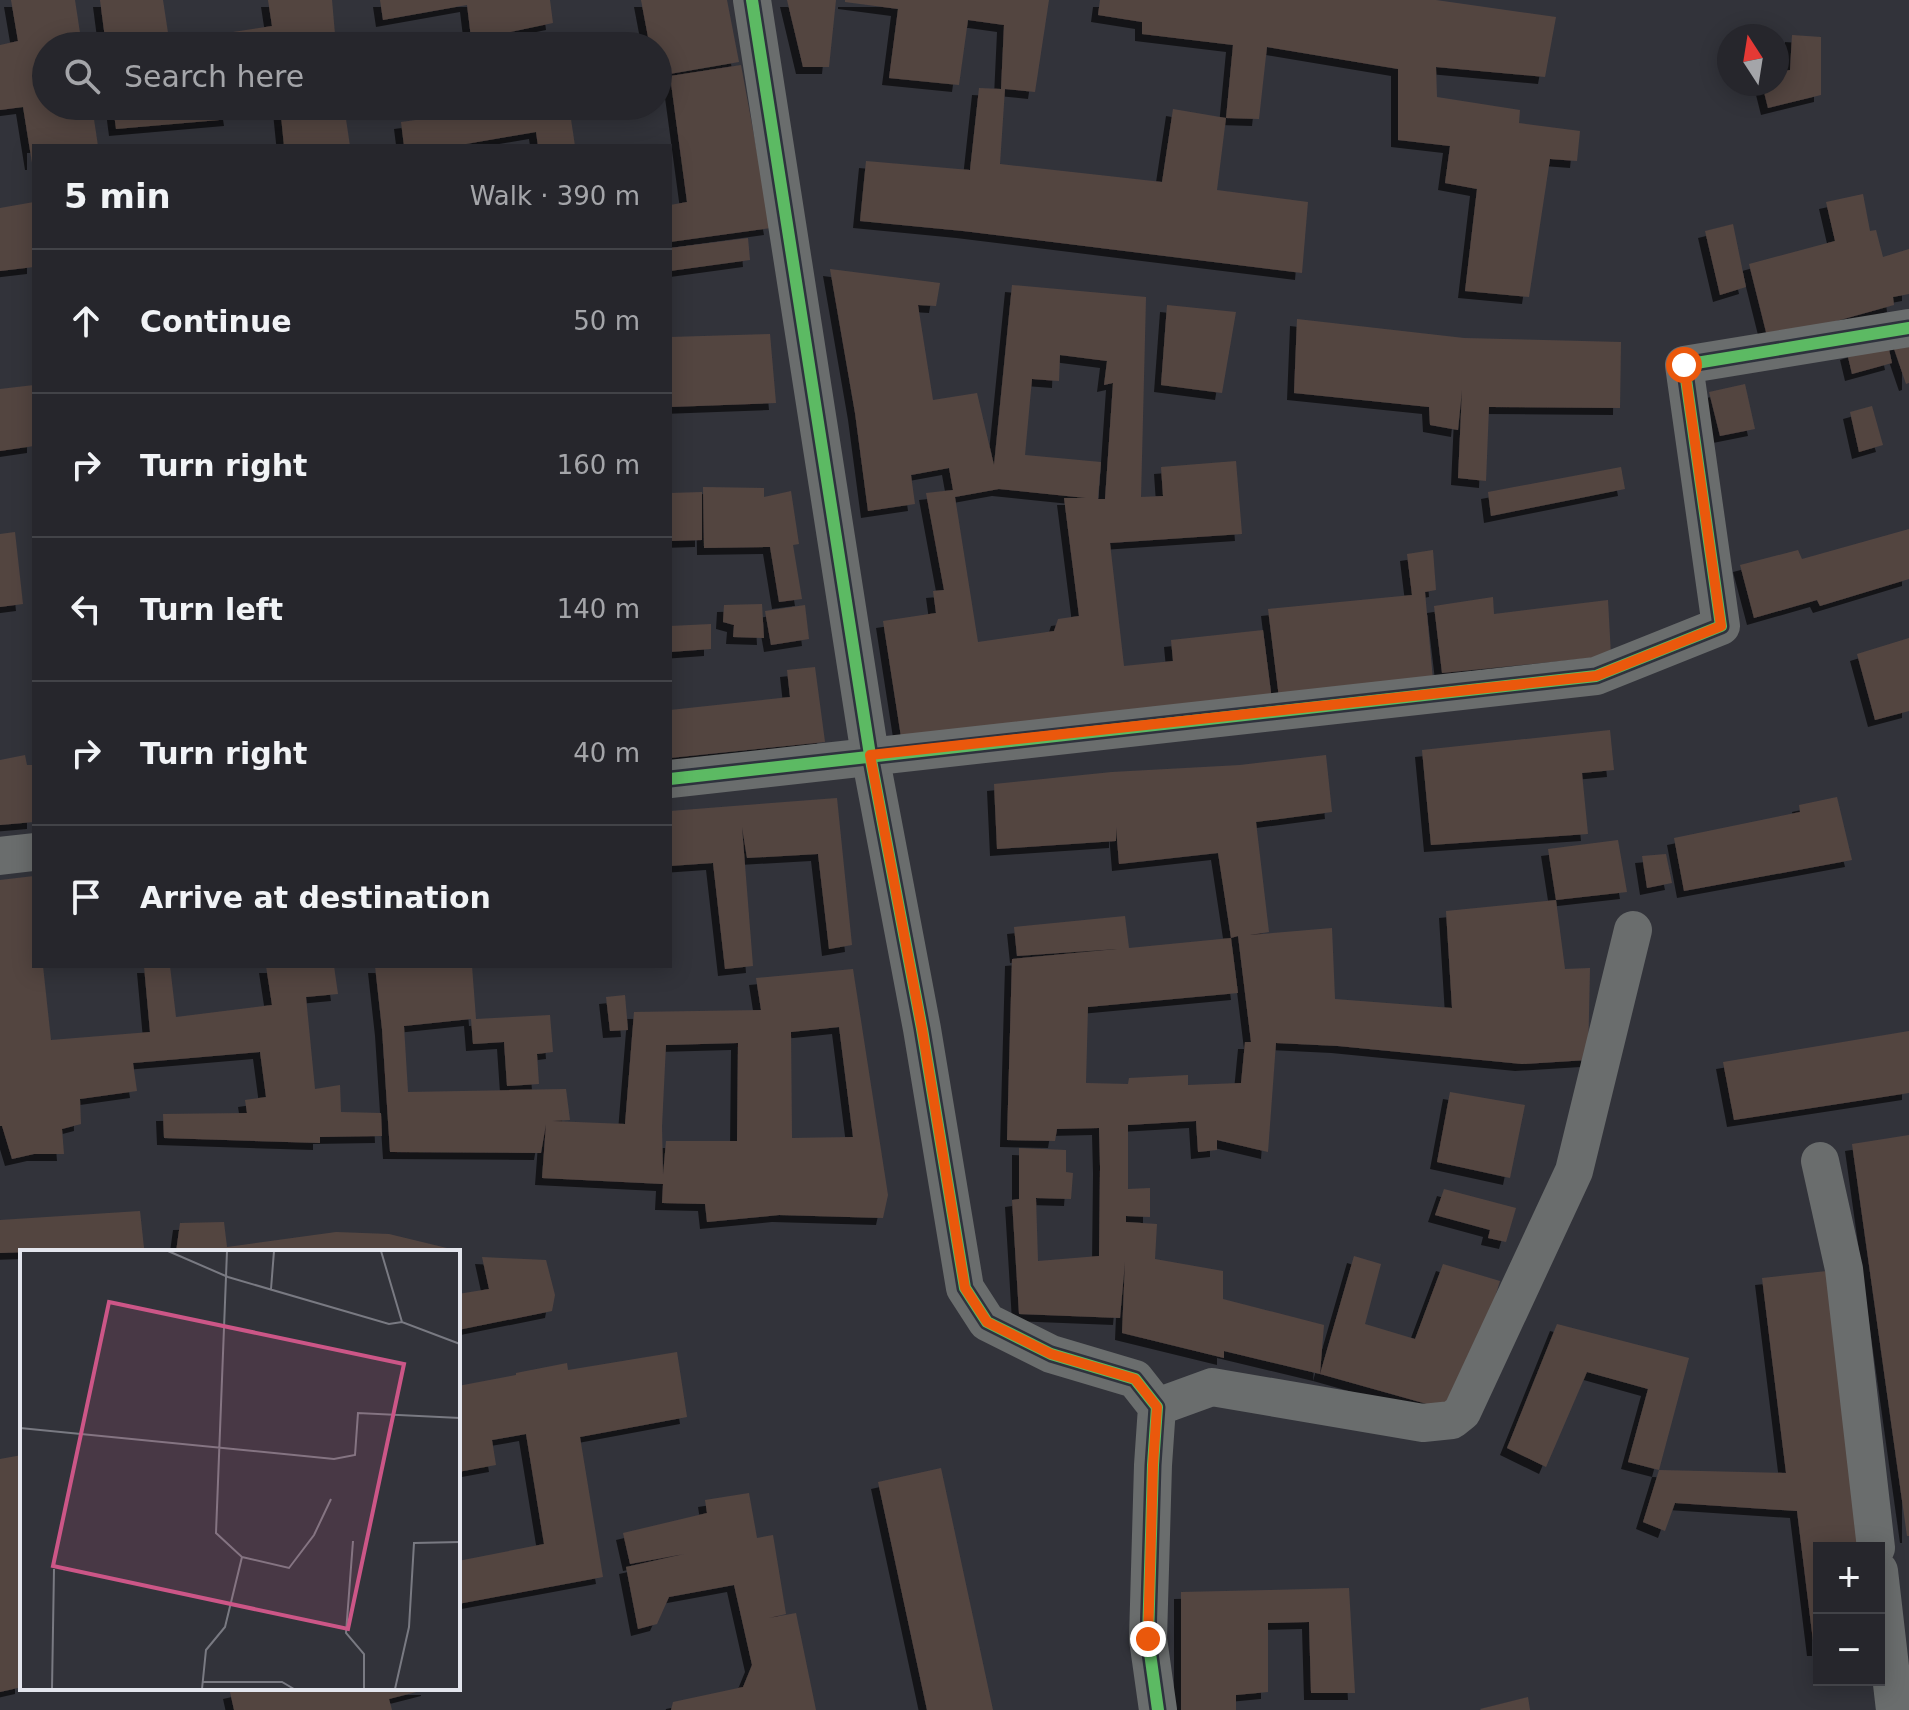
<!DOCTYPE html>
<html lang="en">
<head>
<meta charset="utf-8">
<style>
	:root { --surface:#26262c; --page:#2e2e34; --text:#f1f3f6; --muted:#a4a5a9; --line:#424348 }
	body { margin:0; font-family:"DejaVu Sans",sans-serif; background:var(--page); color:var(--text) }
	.controls { position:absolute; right:24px; bottom:24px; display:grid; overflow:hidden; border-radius:0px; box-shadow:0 4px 20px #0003 }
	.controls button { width:72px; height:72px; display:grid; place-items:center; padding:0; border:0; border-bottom:2px solid var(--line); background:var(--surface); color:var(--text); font:40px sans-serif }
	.compass { position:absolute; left:1717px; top:24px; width:72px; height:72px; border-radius:50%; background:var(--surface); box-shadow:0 4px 20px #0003; rotate:348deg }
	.stop { position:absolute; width:24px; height:24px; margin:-18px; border:6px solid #ea580c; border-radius:50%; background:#fff }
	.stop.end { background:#ea580c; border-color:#fff; box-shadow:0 2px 8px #0008 }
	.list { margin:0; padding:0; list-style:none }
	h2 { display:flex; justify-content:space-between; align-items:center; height:104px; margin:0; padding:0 32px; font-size:34px }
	h2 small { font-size:26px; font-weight:400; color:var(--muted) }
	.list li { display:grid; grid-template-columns:52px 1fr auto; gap:24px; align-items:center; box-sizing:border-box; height:144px; padding:0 32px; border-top:2px solid var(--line) }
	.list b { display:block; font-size:30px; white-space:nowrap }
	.list em { font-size:26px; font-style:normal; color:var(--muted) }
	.icon { flex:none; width:44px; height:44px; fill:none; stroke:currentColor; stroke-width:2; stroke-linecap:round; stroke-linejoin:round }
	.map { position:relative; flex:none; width:1909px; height:1710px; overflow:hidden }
	.search { position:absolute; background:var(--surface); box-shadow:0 4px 20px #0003; left:32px; top:32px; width:640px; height:88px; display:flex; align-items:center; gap:20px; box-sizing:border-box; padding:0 28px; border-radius:44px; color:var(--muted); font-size:30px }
	.panel { position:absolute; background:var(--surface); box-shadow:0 4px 20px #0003; left:32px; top:144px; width:640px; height:824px; border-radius:0px }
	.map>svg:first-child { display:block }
</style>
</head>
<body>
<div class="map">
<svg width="1909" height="1710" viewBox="0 0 1909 1710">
	<defs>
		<filter id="shadow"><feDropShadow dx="-7" dy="7" stdDeviation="0" flood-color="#0009"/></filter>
	</defs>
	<rect width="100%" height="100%" fill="#32333a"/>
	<!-- building -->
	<g fill="#534541" fill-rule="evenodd" filter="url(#shadow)">
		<path d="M11,0h64l7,46h-36v60h46l6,40h-64v17h-2l-9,-56 -23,3v-65l18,-4z"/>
		<path d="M100,0h63l7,46h-64z"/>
		<path d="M268,0h64l4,46h-115l-1,-12 52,-8z"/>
		<path d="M380,0h170l3,23 -57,12 1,11h-25l-5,-41 -84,15z"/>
		<path d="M641,0h86l12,62 -81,14v-30h-56v-2l46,-7z"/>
		<path d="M787,0h49l-7,67h-26z"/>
		<path d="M845,0h204l-14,92 -30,-3 -5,75 162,18 11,-73 53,9 7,-73 -91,-11v-12l-44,-7 2,-15h336l120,17 -11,60 -109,-10 1,30 83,13 -1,13 61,8 -3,30 -27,-2 -21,138 -64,-6 12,-102 -32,-6 5,-37 -52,-6v-71l-131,-22 -8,72 -33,-1 -9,72 91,12 -6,71 -339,-42 -103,-10 6,-60 104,9 9,-82 22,1 3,-64 -36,-5 -9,65 -70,-7 9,-69 -53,-7z"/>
		<path d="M1792,35l29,2v58l-53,13 -6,-24h15v-12l13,-2z"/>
		<path d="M741,65l30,163 -101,14v-37l17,-3 -17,-126z"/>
		<path d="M113,106h116l2,13 -115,10z"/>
		<path d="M280,106h64l6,40h-66z"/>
		<path d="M480,106h26v2l63,-2 6,40h-37l-2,-14 -70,12 1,2h-63l-3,-24 80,-11z"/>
		<path d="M1863,194l7,37 6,-1 7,27 26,-8v45l-16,3 1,8 -126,35 -19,-76 86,-23 -9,-39z"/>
		<path d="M34,202v65l-34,4v-63z"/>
		<path d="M1733,224l13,63 -26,8 -15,-64z"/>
		<path d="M748,238l2,22 -80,11v-23z"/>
		<path d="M830,269l110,14 -4,23 -18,-1 15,95 44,-7 17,72 18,-180 134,12 -5,200 22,-1 -2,-29 75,-6 6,73 -132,9 14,123 49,-5 -2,-21 92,-10 9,70 -371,37 -18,-116 53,-8 -3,-22 11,-1 -18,-97 27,-3 -4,-22 -38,7 4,29 -47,7 -13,-98zM1060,355l47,6 -3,24 9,-2 -8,116h-7l3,-37 -76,-7 7,-76 27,2zM999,489l87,9h-22l15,118 -21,3 -4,12 -76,11 -23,-145z"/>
		<path d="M1167,305l69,7 -14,81 -61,-8z"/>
		<path d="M1297,319l167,19 157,4 -1,66 -131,-1 -3,74 -28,-3 4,-88 -4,40 -28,-5 -1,-18 -135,-14z"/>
		<path d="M770,334l6,69 -106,4v-70z"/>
		<path d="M1909,336v47l-3,1 -15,-44z"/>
		<path d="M1887,340l5,23 -40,11 -5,-21z"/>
		<path d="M1745,384l10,45 -35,7 -11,-44z"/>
		<path d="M34,385v61l-34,5v-62z"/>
		<path d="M1872,406l11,39 -24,7 -9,-40z"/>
		<path d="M1621,467l4,22 -134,27 -3,-24z"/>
		<path d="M703,487l61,1v9l27,-6 8,53 -6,1 9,54 -23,3 -9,-55 -66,1z"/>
		<path d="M702,492v48l-32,1v-48z"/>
		<path d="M1909,529v50l-89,27 -3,-6 -63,18 -14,-53 58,-15 4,9z"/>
		<path d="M15,532l8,72 -23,3v-73z"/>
		<path d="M1433,550l3,40 -11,2 8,88 -154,18 -11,-89 144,-14 -5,-41z"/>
		<path d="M1493,597l1,17 114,-14 3,56 -169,17 -8,-67z"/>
		<path d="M762,604l2,34 -31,-1 1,-12 -11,-3 1,-17z"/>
		<path d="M805,605l4,34 -38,6 -6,-34z"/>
		<path d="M711,624v25l-41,3v-26z"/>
		<path d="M1909,638v73l-34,9 -18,-66z"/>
		<path d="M815,667l10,75 -155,16v-48l120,-13 -3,-27z"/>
		<path d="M1610,730l4,40 -32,3 6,61 -157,11 -9,-95z"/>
		<path d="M25,755l2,10h7v57l-34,3v-65z"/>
		<path d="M1326,755l6,57 -76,10 13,110 -19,3 82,-7 3,71 117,9 -6,-97 110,-11 9,69 25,-1 -2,92 -66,4 -184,-18 -62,-3 -8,109 -51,-12v10l-19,2 -2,-31 -68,4v64l22,-1v29l-24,-1v6l31,2 -2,35 68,12v28l101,26 -4,49 -96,-23v7l-102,-25 3,-71 -5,56 -101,-4 -7,-114 7,-1v-51l47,2v22l7,1 -2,26 -35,-1 2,63 61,-5 1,-89 -1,-39 -42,1 -2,12 -48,-1 5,-181 105,-10 -100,7 -3,-29 111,-11 4,32 102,-10 7,55 -150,14 -2,76 42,1 1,-6 59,-3v10l53,-2 4,-41h6l-13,-106 -7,2 -13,-85 -99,11 -3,-37v14l-119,8 -3,-65 118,-12 128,-7z"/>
		<path d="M1837,797l15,63 -168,31 -10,-53 126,-26 -1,-7z"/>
		<path d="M837,798l15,147 -23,4 -11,-95 -71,4 -5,-31 11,139 -28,3 -12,-106 -43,3v-55z"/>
		<path d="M1618,840l9,52 -71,8 -8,-51z"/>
		<path d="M1666,854l6,29 -25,5 -5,-32z"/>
		<path d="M34,876v90h9l8,74 99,-8 -6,-66h26l6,51 96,-12 -6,-39h68l4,28 -32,3 9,92 25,-4 1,27 40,1 1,23 -62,1v6l-156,-5 -1,-24 84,-1 -2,-13 21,-3 -6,-45 -127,11 4,28 -57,8 1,25 -19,5 2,25h-30l-22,5 -10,-33h-2v-246z"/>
		<path d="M375,966h97l4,53 74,-4 3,37 -16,2 2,30 -32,2 -3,-44 -31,2 -2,-25 -67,7 4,66 158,-3 4,31 -18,1 73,3 9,-112 127,-2 -5,-32 97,-9 35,226 -5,23 -104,-3 -72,7 -2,-18 -43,-1 1,-19 -121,-6 4,-54 -5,29 -151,-1 -8,-123zM839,1027l14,110 -61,1 -1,-106zM738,1043l-1,98h-71l-3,34 -1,-49 4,-81z"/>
		<path d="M625,995l3,35 -18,1 -4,-34z"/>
		<path d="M1909,1031v62l-175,27 -11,-58z"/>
		<path d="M1450,1092l75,13 -15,73 -73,-16z"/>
		<path d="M1909,1135v401h-2l-55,-392z"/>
		<path d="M1444,1189l72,19 -10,34 -18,-4 2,-8 -55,-15z"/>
		<path d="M140,1211l4,37 -144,5v-33z"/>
		<path d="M224,1222l3,25 109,-15 53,2 62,15 1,3h-276l4,-29z"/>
		<path d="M1354,1256l27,8 -16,60 50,15 28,-75 57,17 -41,132 -139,-39z"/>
		<path d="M482,1257l64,3 9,35 -3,16 -94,19v-36l31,-5z"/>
		<path d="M1827,1271l34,277h-42v101h-5l-17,-138 -122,-8 -10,28 -22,-9 16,-52 -31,-8 20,-73 -61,-17 -41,95 -39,-19 50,-124 132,34 -30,112 127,3 -24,-195z"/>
		<path d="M677,1352l10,65 -107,20 23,140 -145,27v-43l86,-17 -18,-110 -34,6 4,25 -38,7v-86l58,-11v-2l51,-10 1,7z"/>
		<path d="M22,1455v232l-22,5v-233z"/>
		<path d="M941,1468l52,242h-66l-49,-228z"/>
		<path d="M749,1493l8,45 16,-3 13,79 -17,4 27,-5 20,97h-145l2,-8 70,-15 9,-22 -18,-80 -65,12 -12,27 -19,5 -12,-62 58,-13 -54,10 -7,-31 84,-20 -2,-13z"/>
		<path d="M1349,1588l6,105h-44l-2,-71 -41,1v69l-32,3v15h-55v-118z"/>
		<path d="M248,1688h180v1l-39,10 3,11h-158l-4,-18z"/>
		<path d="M1528,1697l2,13h-49l-1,-1z"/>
	</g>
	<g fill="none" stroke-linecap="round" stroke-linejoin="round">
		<!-- minor -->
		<g stroke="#6a6d6d" stroke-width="38">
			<path d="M752,0l118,755 52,274 43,259 22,34 64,32 84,25 22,28 -4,58 -5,174 10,71"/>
			<path d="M670,779l926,-103 125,-50 -37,-261 225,-37"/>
			<path d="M0,856l34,-4"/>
			<path d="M1820,1161l24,108 32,279"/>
			<path d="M1157,1407l55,-20 211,36 29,-3 10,-8 112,-241 59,-241"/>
			<path d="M1879,1571l16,139"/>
		</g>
		<defs>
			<g id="cycleway">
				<path d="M752,0l118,755 52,274 43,259 22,34 64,32 84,25 22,28 -4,58 -5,174 10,71"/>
				<path d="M670,779l926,-103 125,-50 -37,-261 225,-37"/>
			</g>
		</defs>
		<!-- cycleway casing -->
		<use href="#cycleway" stroke="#2e323d" stroke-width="17"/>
		<!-- cycleway -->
		<use href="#cycleway" stroke="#5cba63" stroke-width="12"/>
	</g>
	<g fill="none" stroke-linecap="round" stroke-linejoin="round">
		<!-- route -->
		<path stroke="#ea580c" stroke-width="10" d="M1148,1639l5,-174 4,-58 -22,-28 -84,-25 -64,-32 -22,-34 -43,-259 -52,-274 726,-79 125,-50 -37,-261"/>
	</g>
	<!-- overview -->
	<g transform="translate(20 1250)">
		<rect width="440" height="440" fill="#32333a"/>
		<path fill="none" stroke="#797a82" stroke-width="2" d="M148,1l60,26 161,47 13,-2 58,22M361,1l21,71M251,39l3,-38M0,178l314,31 21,-4 3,-42 102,5M333,291l-7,92 18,21v34M222,307l47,11 25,-33 17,-36M182,432h80l12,7M32,439l2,-120M182,439l4,-39 19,-23 17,-70 -26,-24 11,-282M274,439h95M375,439l14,-62 5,-84 46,-1"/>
		<path fill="#cc5687" fill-opacity="0.15" stroke="#cc5687" stroke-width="4" d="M89,52l295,62 -56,265 -295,-63z"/>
		<rect width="440" height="440" fill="none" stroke="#e3e5ed" stroke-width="4"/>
	</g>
</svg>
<div class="controls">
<button>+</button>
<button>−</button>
</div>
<svg class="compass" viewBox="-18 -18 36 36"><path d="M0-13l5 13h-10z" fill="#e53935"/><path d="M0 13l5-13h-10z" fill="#a4a5a9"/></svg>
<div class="stop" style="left:1684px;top:365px"></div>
<div class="stop end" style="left:1148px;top:1639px"></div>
<div class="search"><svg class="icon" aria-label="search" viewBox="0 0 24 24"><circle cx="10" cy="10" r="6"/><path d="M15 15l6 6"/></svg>Search here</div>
<section class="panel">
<h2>5 min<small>Walk · 390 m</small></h2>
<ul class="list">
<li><svg class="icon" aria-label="ahead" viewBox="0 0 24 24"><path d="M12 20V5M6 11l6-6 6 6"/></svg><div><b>Continue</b></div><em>50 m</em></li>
<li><svg class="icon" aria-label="right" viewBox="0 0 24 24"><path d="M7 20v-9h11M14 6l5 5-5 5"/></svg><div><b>Turn right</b></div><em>160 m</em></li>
<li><svg class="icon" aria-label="left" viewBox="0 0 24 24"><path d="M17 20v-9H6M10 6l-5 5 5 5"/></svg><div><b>Turn left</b></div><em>140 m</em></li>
<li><svg class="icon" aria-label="right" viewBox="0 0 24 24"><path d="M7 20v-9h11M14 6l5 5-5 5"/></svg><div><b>Turn right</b></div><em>40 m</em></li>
<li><svg class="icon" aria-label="arrive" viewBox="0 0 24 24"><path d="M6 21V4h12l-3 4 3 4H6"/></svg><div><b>Arrive at destination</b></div></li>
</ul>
</section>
</div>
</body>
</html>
